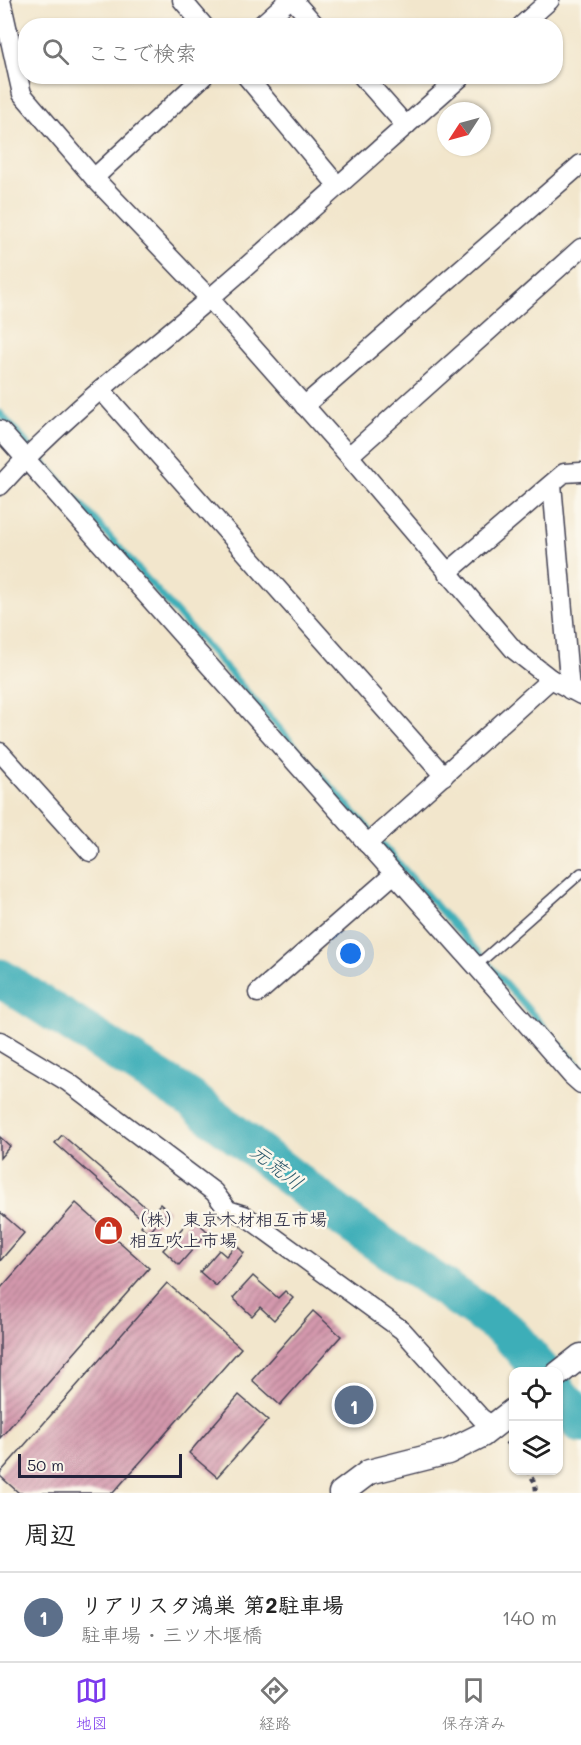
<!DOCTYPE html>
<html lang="ja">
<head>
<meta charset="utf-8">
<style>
	:root { --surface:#fff; --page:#f6f6f6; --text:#222; --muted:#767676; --line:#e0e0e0; --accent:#7c3aed }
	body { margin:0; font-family:Mali,"Klee One",sans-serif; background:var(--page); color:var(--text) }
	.controls { position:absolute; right:18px; bottom:18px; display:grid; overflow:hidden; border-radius:12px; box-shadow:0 2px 4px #0004 }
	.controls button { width:54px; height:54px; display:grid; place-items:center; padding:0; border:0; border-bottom:2px solid var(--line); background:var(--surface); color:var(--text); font:30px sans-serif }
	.compass { position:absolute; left:437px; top:102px; width:54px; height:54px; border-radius:50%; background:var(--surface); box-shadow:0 2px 4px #0004; rotate:234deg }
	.scale { position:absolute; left:18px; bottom:15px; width:164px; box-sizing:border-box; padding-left:6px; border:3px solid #22223b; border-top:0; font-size:16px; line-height:21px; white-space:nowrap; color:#22223b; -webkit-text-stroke:4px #fbf7ec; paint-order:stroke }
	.you { position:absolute; left:351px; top:954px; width:21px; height:21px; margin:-15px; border:4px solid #fff; border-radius:50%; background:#1a73e8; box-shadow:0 0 0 9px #1a73e833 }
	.badge { display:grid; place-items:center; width:39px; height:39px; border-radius:50%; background:var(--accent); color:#fff; font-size:20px; font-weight:700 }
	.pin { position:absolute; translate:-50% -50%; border:3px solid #fff; box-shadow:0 2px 6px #0006 }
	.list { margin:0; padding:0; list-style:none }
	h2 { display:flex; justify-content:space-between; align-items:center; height:78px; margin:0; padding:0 24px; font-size:26px }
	h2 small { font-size:20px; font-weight:400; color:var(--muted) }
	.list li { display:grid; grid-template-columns:39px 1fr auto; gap:18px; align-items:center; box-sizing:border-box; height:90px; padding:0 24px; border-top:2px solid var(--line) }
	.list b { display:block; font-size:22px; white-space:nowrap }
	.list p { margin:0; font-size:20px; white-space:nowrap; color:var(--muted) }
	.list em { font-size:20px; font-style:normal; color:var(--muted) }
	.icon { flex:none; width:33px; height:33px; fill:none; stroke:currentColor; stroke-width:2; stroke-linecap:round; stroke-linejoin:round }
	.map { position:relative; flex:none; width:581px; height:1493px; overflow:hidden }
	.search { position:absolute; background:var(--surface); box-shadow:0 2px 4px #0004; left:18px; right:18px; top:18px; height:66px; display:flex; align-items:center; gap:15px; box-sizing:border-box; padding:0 21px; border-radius:24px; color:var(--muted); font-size:22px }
	.sheet { height:168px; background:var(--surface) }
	nav { display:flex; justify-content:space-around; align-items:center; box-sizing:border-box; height:84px; border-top:2px solid var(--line); background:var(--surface); font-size:16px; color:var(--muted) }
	nav a { display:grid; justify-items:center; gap:3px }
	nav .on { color:var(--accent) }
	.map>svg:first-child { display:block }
</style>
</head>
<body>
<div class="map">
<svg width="581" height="1493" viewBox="0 0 581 1493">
	<defs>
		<pattern id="building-hatch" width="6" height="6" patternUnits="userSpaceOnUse" patternTransform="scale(1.5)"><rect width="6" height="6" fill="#d499ad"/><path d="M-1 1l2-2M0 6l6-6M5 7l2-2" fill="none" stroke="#ac7c8e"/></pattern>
	</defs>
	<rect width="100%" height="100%" fill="#fbf7ec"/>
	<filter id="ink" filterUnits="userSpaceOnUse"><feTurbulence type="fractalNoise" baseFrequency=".0167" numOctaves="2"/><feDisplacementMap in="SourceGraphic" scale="12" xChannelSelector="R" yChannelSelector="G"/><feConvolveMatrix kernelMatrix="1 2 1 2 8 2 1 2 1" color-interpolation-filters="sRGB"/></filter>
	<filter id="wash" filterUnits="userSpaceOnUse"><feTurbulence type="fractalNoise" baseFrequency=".008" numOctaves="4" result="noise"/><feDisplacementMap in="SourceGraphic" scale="24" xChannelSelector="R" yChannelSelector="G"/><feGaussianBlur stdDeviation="1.35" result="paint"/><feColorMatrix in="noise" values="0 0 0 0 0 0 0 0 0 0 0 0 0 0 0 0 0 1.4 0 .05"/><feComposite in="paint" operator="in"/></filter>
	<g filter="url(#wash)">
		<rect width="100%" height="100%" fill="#f2e6cc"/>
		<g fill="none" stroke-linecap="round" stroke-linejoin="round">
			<!-- stream -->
			<g stroke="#3eaeb8" stroke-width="7">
				<path d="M0,413l581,656"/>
				<path d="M579,1419l2,-2"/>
			</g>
			<!-- river -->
			<g stroke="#3eaeb8" stroke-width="39">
				<path d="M0,978l189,120 159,124 159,109 35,41"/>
				<path d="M558,1393l21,26 2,5"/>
			</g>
		</g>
		<g id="blocks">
			<!-- building -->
			<g fill="url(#building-hatch)">
				<path d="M62,1135l89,77 -8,8 -88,-77z"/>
				<path d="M0,1137l10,9 -10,12z"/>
				<path d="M76,1203l73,65 -149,170v-149z"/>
				<path d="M160,1204l8,7 -19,22 -8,-7z"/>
				<path d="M0,1212l24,21 -24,28z"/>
				<path d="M192,1217l16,15 -29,33 -16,-15z"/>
				<path d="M236,1245l8,8 -28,33 -16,-14 19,-22 7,6z"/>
				<path d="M253,1276l25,22 7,-7 8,7 -19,22 -14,-13 -8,9 -19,-18z"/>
				<path d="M167,1283l74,65 -128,145h-94l-19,-17v-3z"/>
				<path d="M313,1311l28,25 -61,69 -28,-25z"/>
				<path d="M239,1395l29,25 -51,57 -28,-24z"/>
			</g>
		</g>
	</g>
	<g filter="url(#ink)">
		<use href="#blocks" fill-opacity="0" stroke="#413f51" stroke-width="1.5"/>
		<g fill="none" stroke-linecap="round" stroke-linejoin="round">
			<defs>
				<path id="service" d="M476,966l105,-93"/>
				<g id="minor">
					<path d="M1,0l21,94 72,84 115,120 140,158 165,194 37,29"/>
					<path d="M182,0l22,26"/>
					<path d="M293,0l23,26"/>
					<path d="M260,26l29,-26"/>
					<path d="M521,26l29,-26"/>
					<path d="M246,76l92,110"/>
					<path d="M362,76l44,50"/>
					<path d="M94,178l110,-102"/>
					<path d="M101,390l343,386"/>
					<path d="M304,406l277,-242"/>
					<path d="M0,430l476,536 96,110 9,8"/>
					<path d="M349,456l232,-208"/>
					<path d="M552,484l18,206"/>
					<path d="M0,486c63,-70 139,-127 210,-188 85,-73 168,-148 252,-222"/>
					<path d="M447,573l117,-100 17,-1"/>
					<path d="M0,752l90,100"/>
					<path d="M367,844l184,-165 30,16"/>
					<path d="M258,993l136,-119"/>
					<path d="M0,1041l68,41 146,110 14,18 16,5 158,115 79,88 12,8"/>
				</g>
				<g id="tertiary">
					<path d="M558,1374l23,-18"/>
					<path d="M341,1493l28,-21 79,-20 34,-17 32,-25"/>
				</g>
			</defs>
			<!-- service casing -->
			<use href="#service" stroke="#413f51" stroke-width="12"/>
			<!-- minor casing -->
			<use href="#minor" stroke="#413f51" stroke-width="21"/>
			<!-- tertiary casing -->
			<use href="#tertiary" stroke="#413f51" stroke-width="27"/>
			<!-- path -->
			<g stroke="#413f51" stroke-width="4" stroke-dasharray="4.5 4.5" stroke-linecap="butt">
				<path d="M506,1442l8,8"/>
				<path d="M527,1470l8,13 1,10"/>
			</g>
			<!-- service -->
			<use href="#service" stroke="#fff" stroke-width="9"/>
			<!-- minor -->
			<use href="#minor" stroke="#fff" stroke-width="18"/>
			<!-- tertiary -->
			<use href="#tertiary" stroke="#fff" stroke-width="24"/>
		</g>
	</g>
	<!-- icons -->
	<defs>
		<symbol id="shop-disc" viewBox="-11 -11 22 22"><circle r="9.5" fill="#c8321e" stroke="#fbf7ec"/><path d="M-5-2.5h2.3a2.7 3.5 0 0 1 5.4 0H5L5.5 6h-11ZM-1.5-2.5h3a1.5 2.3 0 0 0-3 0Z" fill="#fff"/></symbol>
	</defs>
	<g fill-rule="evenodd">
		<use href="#shop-disc" x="92" y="1214" width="33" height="33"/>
	</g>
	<g text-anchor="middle" stroke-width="5" stroke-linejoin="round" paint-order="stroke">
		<!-- poi labels -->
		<g font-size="18" fill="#22223b" stroke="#fbf7ec" text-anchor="start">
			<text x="129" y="1226">（株）東京木材相互市場<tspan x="129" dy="21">相互吹上市場</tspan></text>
		</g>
		<!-- water labels -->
		<g font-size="20" font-style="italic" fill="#2d5a6d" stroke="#fbf7ec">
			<text transform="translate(277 1167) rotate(38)" y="7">元荒川</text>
		</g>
	</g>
</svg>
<div class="controls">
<button><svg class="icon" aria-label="locate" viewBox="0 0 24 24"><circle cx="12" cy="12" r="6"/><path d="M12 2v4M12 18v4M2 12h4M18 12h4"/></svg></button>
<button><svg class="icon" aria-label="layers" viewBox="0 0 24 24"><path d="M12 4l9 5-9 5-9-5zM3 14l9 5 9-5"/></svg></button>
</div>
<svg class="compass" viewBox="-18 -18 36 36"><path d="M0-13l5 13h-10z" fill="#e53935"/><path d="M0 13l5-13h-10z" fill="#767676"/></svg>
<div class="scale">50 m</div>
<div class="you"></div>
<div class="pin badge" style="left:354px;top:1405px;background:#5c6f8a">1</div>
<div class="search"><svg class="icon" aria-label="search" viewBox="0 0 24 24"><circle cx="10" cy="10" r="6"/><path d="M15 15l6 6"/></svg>ここで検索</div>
</div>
<section class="sheet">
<h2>周辺<small></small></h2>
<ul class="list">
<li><span class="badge" style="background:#5c6f8a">1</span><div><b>リアリスタ鴻巣 第2駐車場</b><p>駐車場 · 三ツ木堰橋</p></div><em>140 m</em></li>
</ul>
</section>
<nav>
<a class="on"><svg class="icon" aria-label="map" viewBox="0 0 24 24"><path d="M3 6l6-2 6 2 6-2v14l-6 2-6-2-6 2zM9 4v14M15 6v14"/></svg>地図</a>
<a><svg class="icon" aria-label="directions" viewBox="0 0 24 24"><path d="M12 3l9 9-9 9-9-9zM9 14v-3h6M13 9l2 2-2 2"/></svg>経路</a>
<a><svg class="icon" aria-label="saved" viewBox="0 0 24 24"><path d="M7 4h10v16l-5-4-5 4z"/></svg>保存済み</a>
</nav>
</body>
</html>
